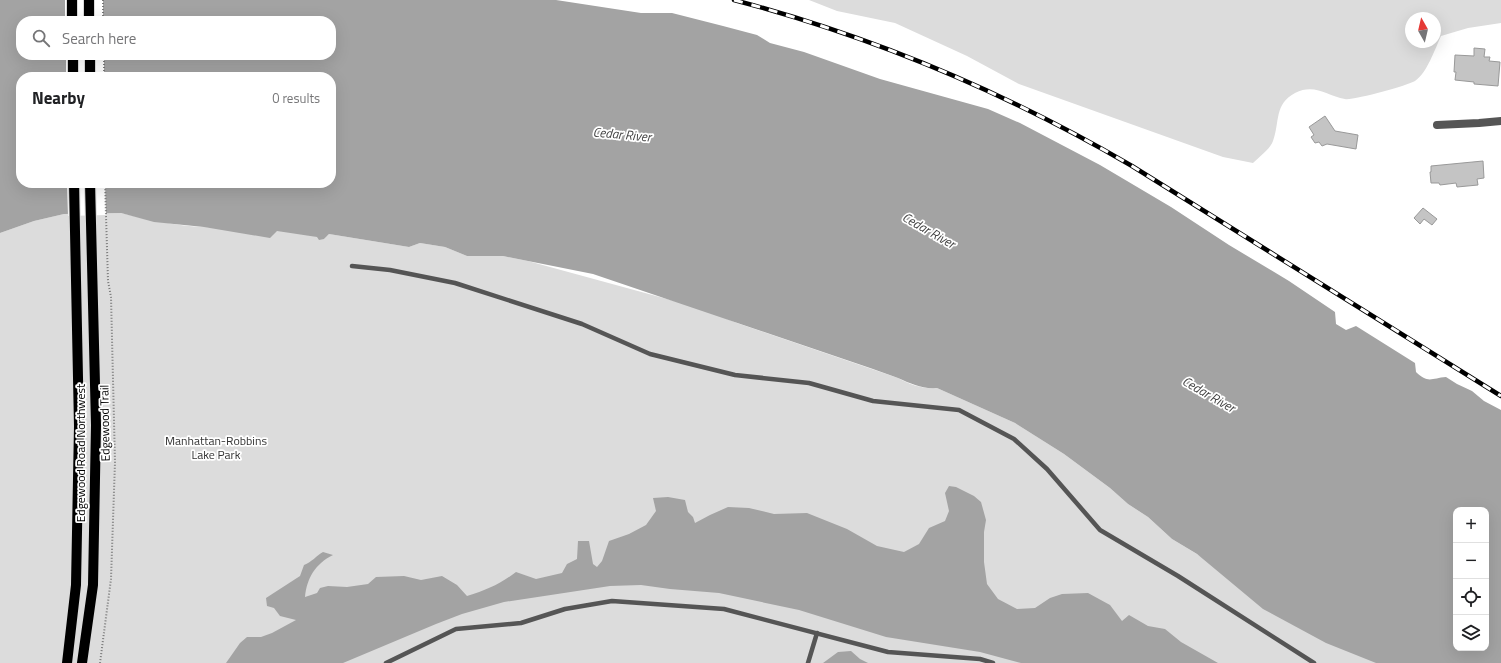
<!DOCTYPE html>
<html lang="en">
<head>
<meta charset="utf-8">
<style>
	:root { --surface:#fff; --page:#f2f2f2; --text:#202124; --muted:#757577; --line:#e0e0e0 }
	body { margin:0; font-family:"Titillium Web",sans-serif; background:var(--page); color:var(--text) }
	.controls { position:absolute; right:12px; bottom:12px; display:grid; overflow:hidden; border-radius:8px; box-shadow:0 4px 16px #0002 }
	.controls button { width:36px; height:36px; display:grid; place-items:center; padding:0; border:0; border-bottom:1px solid var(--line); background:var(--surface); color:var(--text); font:20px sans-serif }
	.compass { position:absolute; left:1405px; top:12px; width:36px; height:36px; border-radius:50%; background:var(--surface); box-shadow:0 4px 16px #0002; rotate:352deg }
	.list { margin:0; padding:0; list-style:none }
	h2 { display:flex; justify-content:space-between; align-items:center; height:52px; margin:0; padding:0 16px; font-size:17px }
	h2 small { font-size:13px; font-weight:400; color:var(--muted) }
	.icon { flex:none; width:22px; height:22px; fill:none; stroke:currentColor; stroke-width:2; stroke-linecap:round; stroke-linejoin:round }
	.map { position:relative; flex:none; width:1501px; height:663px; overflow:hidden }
	.search { position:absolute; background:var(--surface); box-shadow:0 4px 16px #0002; left:16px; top:16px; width:320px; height:44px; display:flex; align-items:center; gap:10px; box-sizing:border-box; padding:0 14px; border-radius:16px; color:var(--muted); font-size:15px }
	.panel { position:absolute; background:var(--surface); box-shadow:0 4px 16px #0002; left:16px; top:72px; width:320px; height:116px; border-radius:16px }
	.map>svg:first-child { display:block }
</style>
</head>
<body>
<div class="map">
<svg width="1501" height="663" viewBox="0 0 1501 663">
	<rect width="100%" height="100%" fill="#fff"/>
	<!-- green -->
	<g fill="#dcdcdc" fill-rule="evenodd">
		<path d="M809,0h692v23l-33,5 -27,8c-6,13 -14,37 -26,45 -6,4 -63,20 -70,18 -18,-3 -30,-16 -50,-6 -21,11 -15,29 -22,48 -3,8 -14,16 -20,22l-30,-6 -204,-73 -52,-28 -72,-33 -58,-12zM1411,18h24v24h-24z"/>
		<path d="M121,213c28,7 56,13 84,14 36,3 85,0 119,12l5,-5 80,13 11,-4 25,4 22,9h36l25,5 172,47 37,15 161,55c13,7 24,11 39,10l78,35 49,31 46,34 18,16 20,13 24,22 205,124h-1377v-430l34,-12 30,-7z"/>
	</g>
	<!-- water -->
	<g fill="#a3a3a3" fill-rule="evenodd">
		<path d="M0,0h556l85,13h31l51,13 34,9 13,8 34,9 76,27 108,30 32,14 80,42 71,42 58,38 60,36 46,31 1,12 10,6 10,-4 59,37 1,9c12,12 16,6 30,5l11,7 15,7 12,10 17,9v253h-125l-50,-20 -63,-34 -66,-55 -25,-15 -24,-22 -20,-13 -18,-16 -46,-34 -49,-31 -78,-35c-16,1 -25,-4 -39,-10 -8,-3 -17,-6 -25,-9l-280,-95 -90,-18h-36l-22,-9 -25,-4 -11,4 -80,-13 -5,5 -5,1 -2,-3 -40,-6 -7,7 -66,-11 -50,-5 -33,-9 -57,1 -30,7 -34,12zM21,21h310v34h-310zM21,77h310v106h-310zM1456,510h30v138h-30z"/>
		<path d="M949,486l7,1 18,9 7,6 5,18 -2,12v30l3,22 11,15 19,10 18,-1 15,-10 12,-4 26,-1 22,12 12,16 7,-6 19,11 17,3 16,13 37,21h-197l-41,-11 -94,-15 -87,-27 -80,-17 -49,-4 -29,-4 -31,1 -106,16 -42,12 -26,10 -93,39h-117l14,-20 7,-6h14l11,-4 24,-13 -16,-4 -6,-8 -7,-2 -1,-8 34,-22 4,-11c8,-3 12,-9 19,-13l10,3c-18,9 -26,23 -28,42l12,-4 3,-5 8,-2 19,1 21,-3 8,-7 28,-1 17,4 21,-4 15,9 10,11c20,-6 33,-12 49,-24l20,7 26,-6 5,-9 10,-5 1,-18h11l4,23 4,3 5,-6 7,-20 20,-7 17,-9 10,-14 -3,-13 15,-1 17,3 3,12 5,5 2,6 15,-8 18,-8 21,1 25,6 33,-1 40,16 30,17 27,6 15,-8 10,-16 16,-7 4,-10 -4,-18z"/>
		<path d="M851,651l9,8 8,4h-45l15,-11z"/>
	</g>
	<!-- pier -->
	<g fill="#fff">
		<rect x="65" y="0" width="38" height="21"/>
		<rect x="66" y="55" width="38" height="22"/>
		<path d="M67,183h38l1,32 -38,1z"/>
	</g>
	<!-- building -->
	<g fill="#c4c4c4" stroke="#999">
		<path d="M1474,48l11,1 -1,8h6l-1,4 11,1 -2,24 -24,-2v-2l-19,-2 1,-8h-2l1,-17 19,1z"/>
		<path d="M1325,116l10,15 23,4 -2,14 -29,-5 -5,2 -3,-4 -4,1 -4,-6 3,-2 -5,-8z"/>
		<path d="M1483,161l1,17 -7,1 1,6 -21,2 -1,-4 -16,2 -1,-2h-8l-1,-11h1v-6z"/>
		<path d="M1423,208l14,11 -5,6 -8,-6 -4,5 -6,-6z"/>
	</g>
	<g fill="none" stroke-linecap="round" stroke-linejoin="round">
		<defs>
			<g id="primary">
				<path d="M72,0v21"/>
				<path d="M89,0v21"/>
				<path d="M73,55v22"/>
				<path d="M90,55v22"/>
				<path d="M67,663l9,-78 3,-159 -5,-243"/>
				<path d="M82,663l11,-78 3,-160 -6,-242"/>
			</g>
		</defs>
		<!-- primary casing -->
		<use href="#primary" stroke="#dbdbdb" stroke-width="12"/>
		<!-- path -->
		<g stroke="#777" stroke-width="2" stroke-dasharray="1 2" stroke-linecap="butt">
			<path d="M103,0v21"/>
			<path d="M104,55v22"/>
			<path d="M100,663l11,-84 4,-117 -4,-165 -3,-16 -3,-98"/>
		</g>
		<!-- service -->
		<g stroke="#555" stroke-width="4.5">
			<path d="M352,266l38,4 65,13 127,41 68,30 85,21 74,8 64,18 86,9 55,29 33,30 53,61 78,46 136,87"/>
			<path d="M386,663l70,-34 65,-6 44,-14 47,-8 112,8 164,43 92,7 13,4"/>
			<path d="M808,663l9,-30"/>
		</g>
		<!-- minor -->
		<path stroke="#555" stroke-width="8" d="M1437,125l42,-2 22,-2"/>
		<!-- primary -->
		<use href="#primary" stroke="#000" stroke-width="10"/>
		<defs>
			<path id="rail" d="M734,0c140,37 273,93 398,166l369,230"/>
		</defs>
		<!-- rail casing -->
		<use href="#rail" stroke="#000" stroke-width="4.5"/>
		<!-- rail -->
		<use href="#rail" stroke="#fff" stroke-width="3" stroke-dasharray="9" stroke-linecap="butt"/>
	</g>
	<g text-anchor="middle" stroke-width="3.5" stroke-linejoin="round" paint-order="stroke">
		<!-- street labels -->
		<g font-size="12" fill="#000" stroke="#fff">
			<text transform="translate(105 423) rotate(-91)" y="4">Edgewood Trail</text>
			<text transform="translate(81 453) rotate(-90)" y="4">Edgewood Road Northwest</text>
		</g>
		<!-- park labels -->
		<g font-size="12" fill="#333" stroke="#fff">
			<text x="216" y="445">Manhattan-Robbins<tspan x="216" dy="14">Lake Park</tspan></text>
		</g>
		<!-- water labels -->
		<g font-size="13" font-style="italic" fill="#444" stroke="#fff">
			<text transform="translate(622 134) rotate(5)" y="5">Cedar River</text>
			<text transform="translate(929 230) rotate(30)" y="5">Cedar River</text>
			<text transform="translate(1209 394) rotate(30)" y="5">Cedar River</text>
		</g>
	</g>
</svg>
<div class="controls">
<button>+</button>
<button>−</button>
<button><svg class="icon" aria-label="locate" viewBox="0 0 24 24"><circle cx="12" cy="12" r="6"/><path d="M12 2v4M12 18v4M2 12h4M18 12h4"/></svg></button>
<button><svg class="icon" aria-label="layers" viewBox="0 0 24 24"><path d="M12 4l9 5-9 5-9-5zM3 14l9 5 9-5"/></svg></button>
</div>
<svg class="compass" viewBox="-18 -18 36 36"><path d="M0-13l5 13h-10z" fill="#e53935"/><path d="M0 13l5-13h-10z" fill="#757577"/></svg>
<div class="search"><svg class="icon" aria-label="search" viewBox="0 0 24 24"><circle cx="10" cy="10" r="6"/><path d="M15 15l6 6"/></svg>Search here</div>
<section class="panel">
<h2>Nearby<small>0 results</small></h2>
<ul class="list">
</ul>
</section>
</div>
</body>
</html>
